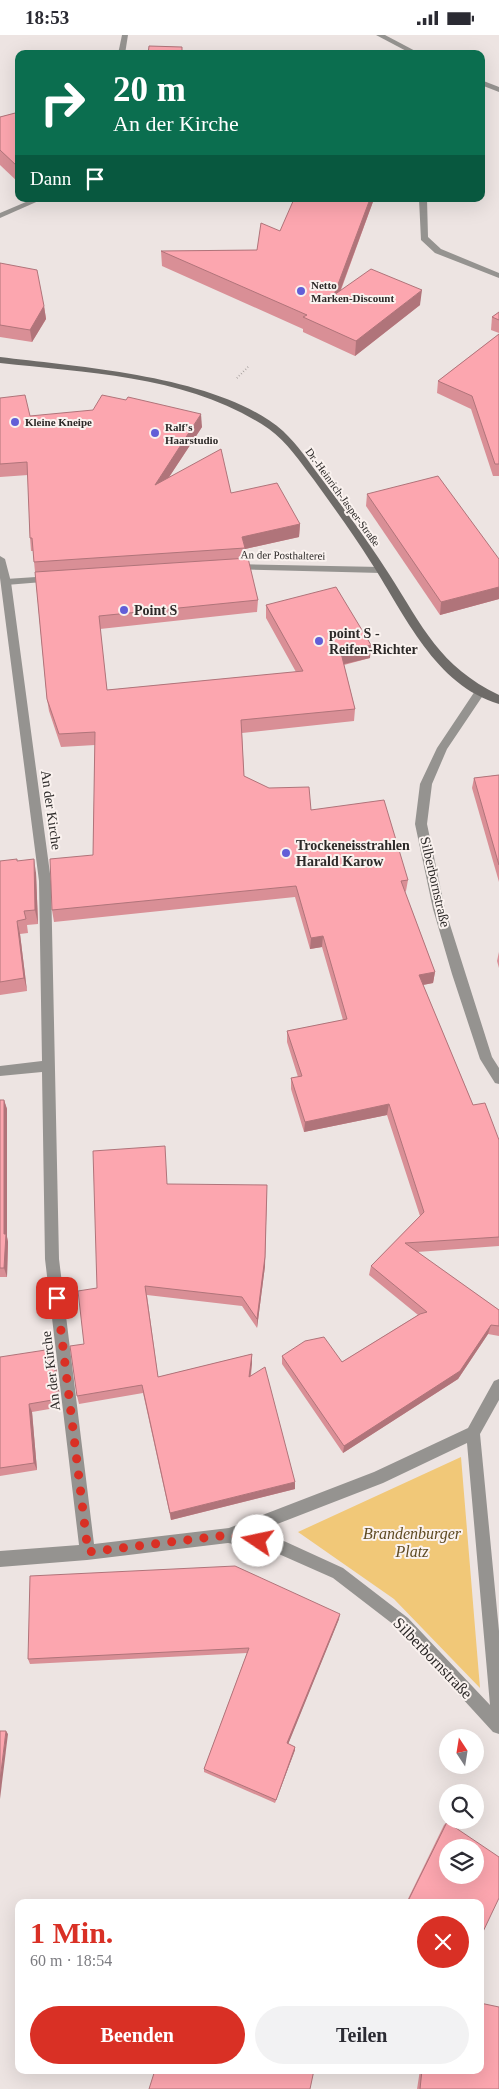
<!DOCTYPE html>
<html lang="de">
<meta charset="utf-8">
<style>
:root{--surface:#fff;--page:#f2f2f3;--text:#2b2b33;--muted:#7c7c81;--accent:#d93025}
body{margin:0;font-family:Georgia,serif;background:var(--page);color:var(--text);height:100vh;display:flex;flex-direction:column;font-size:19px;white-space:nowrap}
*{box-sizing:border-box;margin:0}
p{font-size:16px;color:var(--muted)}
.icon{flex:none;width:28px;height:28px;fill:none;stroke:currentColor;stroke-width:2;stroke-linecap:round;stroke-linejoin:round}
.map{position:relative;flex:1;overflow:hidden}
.drawer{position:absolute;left:15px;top:1864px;width:469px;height:175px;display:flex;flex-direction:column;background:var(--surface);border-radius:10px;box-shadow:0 5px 20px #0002}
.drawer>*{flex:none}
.guide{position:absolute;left:15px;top:15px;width:470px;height:152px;border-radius:10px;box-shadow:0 5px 20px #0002;background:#0b6e4f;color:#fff;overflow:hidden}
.needle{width:32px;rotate:348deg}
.buttons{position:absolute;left:439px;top:1694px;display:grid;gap:10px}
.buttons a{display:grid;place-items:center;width:45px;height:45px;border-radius:50%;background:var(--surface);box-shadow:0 5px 20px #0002;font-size:25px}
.pin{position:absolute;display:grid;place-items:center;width:42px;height:42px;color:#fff;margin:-21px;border-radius:10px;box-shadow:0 2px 8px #0006}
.me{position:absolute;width:55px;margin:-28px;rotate:281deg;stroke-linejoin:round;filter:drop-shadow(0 0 4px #0008)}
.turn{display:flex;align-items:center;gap:18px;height:105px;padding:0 15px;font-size:22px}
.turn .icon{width:65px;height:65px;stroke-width:2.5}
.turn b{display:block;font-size:35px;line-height:42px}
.then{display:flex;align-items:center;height:48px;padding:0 15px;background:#0003;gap:10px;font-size:19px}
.round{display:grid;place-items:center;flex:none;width:52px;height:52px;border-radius:26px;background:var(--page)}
.headline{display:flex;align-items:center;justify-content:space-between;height:85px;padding:0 15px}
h1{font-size:30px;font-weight:600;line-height:38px;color:var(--accent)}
.primary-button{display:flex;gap:10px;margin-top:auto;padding:10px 15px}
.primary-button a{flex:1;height:58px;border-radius:30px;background:var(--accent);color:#fff;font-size:20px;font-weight:600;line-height:58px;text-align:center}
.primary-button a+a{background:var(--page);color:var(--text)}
.status{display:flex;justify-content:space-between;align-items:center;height:35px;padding:0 25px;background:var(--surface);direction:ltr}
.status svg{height:14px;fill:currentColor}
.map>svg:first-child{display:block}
.green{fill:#f1c878}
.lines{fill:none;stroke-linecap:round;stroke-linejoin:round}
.path{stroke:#8c8684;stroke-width:2;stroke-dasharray:0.5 2.5;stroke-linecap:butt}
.lane{fill:#959390;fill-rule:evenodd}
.street{fill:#959390;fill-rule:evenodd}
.secondary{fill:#6e6b68;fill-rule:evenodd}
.wall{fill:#d98f96}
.shaded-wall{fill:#b0747a}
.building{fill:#fca6af;stroke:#b0747a;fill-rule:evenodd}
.route{stroke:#d93025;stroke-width:9;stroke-dasharray:0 16.2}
.poi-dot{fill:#625ed7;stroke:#faf2ef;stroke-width:2}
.labels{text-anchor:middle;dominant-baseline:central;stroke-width:4;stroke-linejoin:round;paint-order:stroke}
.far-poi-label{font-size:11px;font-weight:bold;fill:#2c2928;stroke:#faf2ef;text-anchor:start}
.far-street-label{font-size:11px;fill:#2c2928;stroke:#faf2ef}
.poi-label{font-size:14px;font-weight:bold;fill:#2c2928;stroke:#faf2ef;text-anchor:start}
.street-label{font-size:14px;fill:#2c2928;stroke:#faf2ef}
.near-park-label{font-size:16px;font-style:italic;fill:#5f4b23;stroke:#faf2ef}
.near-street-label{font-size:16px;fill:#2c2928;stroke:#faf2ef}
</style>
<div class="status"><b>18:53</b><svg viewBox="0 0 49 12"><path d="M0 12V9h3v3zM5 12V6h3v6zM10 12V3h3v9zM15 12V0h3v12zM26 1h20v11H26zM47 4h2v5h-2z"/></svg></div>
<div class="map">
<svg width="499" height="2054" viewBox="0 0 499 2054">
<rect width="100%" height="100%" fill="#ede4e2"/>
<path class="green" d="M461,1422L480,1653L394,1564L298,1497Z"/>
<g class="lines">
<path class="path" d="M237,343L249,331"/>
<g class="lane">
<path d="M233,529L381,532L386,535L381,538L230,534L228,532Z"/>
<path d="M51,541L55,542V546L6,550L1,547L6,544Z"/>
</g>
<g class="street">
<path d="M122,0H128L125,19H118Z"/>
<path d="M376,0H385L421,19H412Z"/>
<path d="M481,45L499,52V57L481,50Z"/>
<path d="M33,164H43L0,183V178Z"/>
<path d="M419,164H427L428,202L441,214L499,238V243L435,218L421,205Z"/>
<path d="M0,521L5,524L11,547L51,846L59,1224L94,1509L229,1493L374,1437L468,1393L494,1346L499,1344V1365L480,1399L499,1596V1699L493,1697L398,1593L333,1543L272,1516L228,1508L87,1525L0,1532V1516L79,1510L45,1224L42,1037L0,1041V1031L42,1026L39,846L0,543ZM467,1408L490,1670L408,1583L343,1533L273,1501L254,1498L383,1448Z"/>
<path d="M481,652L486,656L447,714L432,749L427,789L445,874L492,1022L499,1033V1049L495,1048L480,1024L452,939L433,874L415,789L420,749L437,713L477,653Z"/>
</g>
<path class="secondary" d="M0,322C81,332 220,341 283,396C298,410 309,427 321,443C345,475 368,506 389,539C423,592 439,631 499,660V669C435,650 405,580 372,529C354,500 334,473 314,445C301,428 287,407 269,394C192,341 89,338 0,328Z"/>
</g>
<g class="wall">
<path d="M19,77V148L0,130V82Z"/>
<path d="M374,164L341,255L420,270L355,321L303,297V294L162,231L161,216L257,215L280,196Z"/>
<path d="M0,228L44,271L46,284L32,307L0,302Z"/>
<path d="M499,277V298L491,295L492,282Z"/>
<path d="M499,299V441H493L471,374L437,358L438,346Z"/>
<path d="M0,363L30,381L202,392L169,442L231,458L300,489L299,502L245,514V523L258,565L257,577L100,594L107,655L296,637L266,583V570L370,623L344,630L355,674L354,686L242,698L244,741L311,775L408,845L406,856L405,857L435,937L433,948L423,950L473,1070L499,1105V1211L417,1217L499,1275V1301L488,1299L458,1344L343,1418L282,1329V1321L342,1327L418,1280L369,1240L371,1231L420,1181L387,1080L304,1097L291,1054V1043L298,1042L287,1007V996L343,985L322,912L310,914L295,862L54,887L52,875L93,820L95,710L61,712L49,676L47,664L35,537L33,516H31L30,503L28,440L0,442Z"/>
<path d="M367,459L499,524V564L440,580L366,471Z"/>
<path d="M499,740V847L472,753L474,743Z"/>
<path d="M0,826H18L36,838L38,889L27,890L28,898L20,899L27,956L0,960Z"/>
<path d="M499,917V933L497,926Z"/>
<path d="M0,1065H4L7,1074V1202L8,1207L7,1242H0Z"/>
<path d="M167,1149L265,1231L257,1293L242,1271L147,1260L158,1342L252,1319V1328L251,1341L295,1454L171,1485L143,1358L79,1369L77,1361L84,1309L97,1253Z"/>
<path d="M0,1322H55L61,1372L32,1377L37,1435L0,1441Z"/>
<path d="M339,1584L288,1709L295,1712V1715L275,1768L204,1737V1734L247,1618L30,1629L28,1624Z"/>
<path d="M447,1787L480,1868H406L444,1790Z"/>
<path d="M420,2035H480L499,2054H417Z"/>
</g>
<g class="shaded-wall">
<path d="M19,123V144L17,131Z"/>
<path d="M370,164H374L333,275L334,260Z"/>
<path d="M422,255L420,270L355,321L356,306Z"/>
<path d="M44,271L46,284L32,307L30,295Z"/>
<path d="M201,379L202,392L156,462L155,450Z"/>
<path d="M300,489L299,502L245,514L242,502Z"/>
<path d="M499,552V564L440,580L441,567Z"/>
<path d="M371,610L370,623L340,630L341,618Z"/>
<path d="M34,824L36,838L38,889L35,875Z"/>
<path d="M17,886L20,899L27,956L24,943Z"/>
<path d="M323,901L322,912L310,914L311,903Z"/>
<path d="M435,937L433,948L417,951L419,940Z"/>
<path d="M4,1065L7,1074V1202L8,1207L7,1242L4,1233Z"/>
<path d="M389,1069L387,1080L304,1097L305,1087Z"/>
<path d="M267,1150L265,1231L257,1293V1284Z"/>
<path d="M491,1290L488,1299L458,1344L343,1418L344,1411Z"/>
<path d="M52,1314L55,1322L61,1372L58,1364Z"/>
<path d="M252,1319V1328L249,1350V1342Z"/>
<path d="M29,1369L32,1377L37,1435L34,1428Z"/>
<path d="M295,1447V1454L171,1485L170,1478Z"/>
<path d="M340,1579L339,1584L287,1712V1708Z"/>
<path d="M6,1696L8,1699L0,1764V1745Z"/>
<path d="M295,1712V1715L275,1768L276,1765Z"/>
</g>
<g class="building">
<path d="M149,11L182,12V19H148Z"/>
<path d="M19,77V123L17,131L0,115V82Z"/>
<path d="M294,164H370L334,260L371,234L422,255L356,306L303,282L307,280L161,216L257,215L261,188L280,196Z"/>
<path d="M0,228L37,235L44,271L30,295L0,290Z"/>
<path d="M499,277V285L492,282Z"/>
<path d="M499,299V429H495L472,361L438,346Z"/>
<path d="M25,360L30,381L93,375L102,360L126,365L128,362L201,379L155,450L221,414L231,458L277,448L300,489L242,502L245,513L34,527L32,503H30L27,427L0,429V363Z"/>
<path d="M438,441L499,524V552L441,567L367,459Z"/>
<path d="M248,523L258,565L99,581L107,655L303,636L266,570L336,552L371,610L341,618L355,674L241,685L244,741L269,753L309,752L311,775L384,765L408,845L401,846L435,937L419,940L473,1070L485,1068L499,1105V1202L405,1208L499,1275V1291L491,1290L460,1336L344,1411L282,1321L305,1306L324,1302L342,1327L420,1279L427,1277L371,1231L424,1177L389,1069L305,1087L291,1043L302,1041L287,996L347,984L323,901L311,903L296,851L52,875L50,824L93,820L95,697L59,699L47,664L35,537Z"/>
<path d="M499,740V830L474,743Z"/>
<path d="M17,824V826L34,824L35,875L24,876L26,884L17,886L24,943L0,947V826Z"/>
<path d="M0,1065H4V1199H6L4,1233H0Z"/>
<path d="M165,1111L167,1149L267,1150L265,1222L257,1284L242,1262L145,1251L158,1342L252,1319L249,1342L265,1332L295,1447L170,1478L142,1350L77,1361L70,1311L84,1309L78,1256L97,1253L93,1116Z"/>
<path d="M52,1314L58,1364L29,1369L34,1428L0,1433V1322Z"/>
<path d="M235,1531L340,1579L287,1708L295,1712L276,1765L204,1734L249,1613L28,1624L30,1541Z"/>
<path d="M0,1696H6L0,1745Z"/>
<path d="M447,1787L499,1822V1863L480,1903V1868H407ZM448,1812H475V1840H448Z"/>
<path d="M480,1968L499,1972V2054H420L422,2035H480Z"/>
<path d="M155,2035H314L310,2054H149Z"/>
</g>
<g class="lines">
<path class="route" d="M57,1263L88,1517L228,1500L258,1506"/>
</g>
<g class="poi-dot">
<circle cx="301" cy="256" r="5"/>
<circle cx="15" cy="387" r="5"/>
<circle cx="155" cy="398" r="5"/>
<circle cx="124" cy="575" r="5"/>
<circle cx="319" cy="606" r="5"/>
<circle cx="286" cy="818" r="5"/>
</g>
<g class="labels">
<g class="far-poi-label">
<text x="311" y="250">Netto<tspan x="311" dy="13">Marken-Discount</tspan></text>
<text x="25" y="387">Kleine Kneipe</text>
<text x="165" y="392">Ralf's<tspan x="165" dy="13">Haarstudio</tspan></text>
</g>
<g class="far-street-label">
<text transform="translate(343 462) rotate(54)">Dr.-Heinrich-Jasper-Straße</text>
<text transform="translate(283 520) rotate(1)">An der Posthalterei</text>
</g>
<g class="poi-label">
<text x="134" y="575">Point S</text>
<text x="329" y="598">point S -<tspan x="329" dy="16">Reifen-Richter</tspan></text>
<text x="296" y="810">Trockeneisstrahlen<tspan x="296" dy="16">Harald Karow</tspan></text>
</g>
<g class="street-label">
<text transform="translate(51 775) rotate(82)">An der Kirche</text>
<text transform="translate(435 847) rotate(77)">Silberbornstraße</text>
<text transform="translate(51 1336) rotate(-97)">An der Kirche</text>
</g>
<g class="near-park-label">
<text x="412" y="1498">Brandenburger<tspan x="412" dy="18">Platz</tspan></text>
</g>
<g class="near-street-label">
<text transform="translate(433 1623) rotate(46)">Silberbornstraße</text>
</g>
</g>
</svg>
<div class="buttons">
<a><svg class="needle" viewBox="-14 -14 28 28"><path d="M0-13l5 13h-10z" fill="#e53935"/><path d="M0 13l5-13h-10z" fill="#7c7c81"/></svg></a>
<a><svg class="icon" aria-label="search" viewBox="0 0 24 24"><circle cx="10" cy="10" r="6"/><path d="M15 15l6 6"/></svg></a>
<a><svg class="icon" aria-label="layers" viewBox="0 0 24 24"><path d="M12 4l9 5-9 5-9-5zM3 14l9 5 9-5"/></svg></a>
</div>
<div class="pin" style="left:57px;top:1263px;background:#d93025"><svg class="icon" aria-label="arrive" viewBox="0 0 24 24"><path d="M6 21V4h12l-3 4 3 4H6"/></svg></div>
<svg class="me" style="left:258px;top:1506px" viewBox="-20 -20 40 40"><circle r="19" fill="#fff"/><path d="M0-13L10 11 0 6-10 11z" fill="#d93025"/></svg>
<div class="guide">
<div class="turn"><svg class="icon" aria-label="right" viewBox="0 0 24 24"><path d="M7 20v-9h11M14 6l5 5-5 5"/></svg><div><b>20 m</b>An der Kirche</div></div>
<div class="then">Dann<svg class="icon" aria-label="arrive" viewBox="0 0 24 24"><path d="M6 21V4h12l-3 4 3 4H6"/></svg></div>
</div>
<section class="drawer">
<div class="headline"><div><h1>1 Min.</h1><p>60 m · 18:54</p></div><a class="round" style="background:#d93025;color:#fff"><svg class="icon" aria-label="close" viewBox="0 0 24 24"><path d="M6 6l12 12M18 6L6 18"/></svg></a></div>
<div class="primary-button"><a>Beenden</a><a>Teilen</a></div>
</section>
</div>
